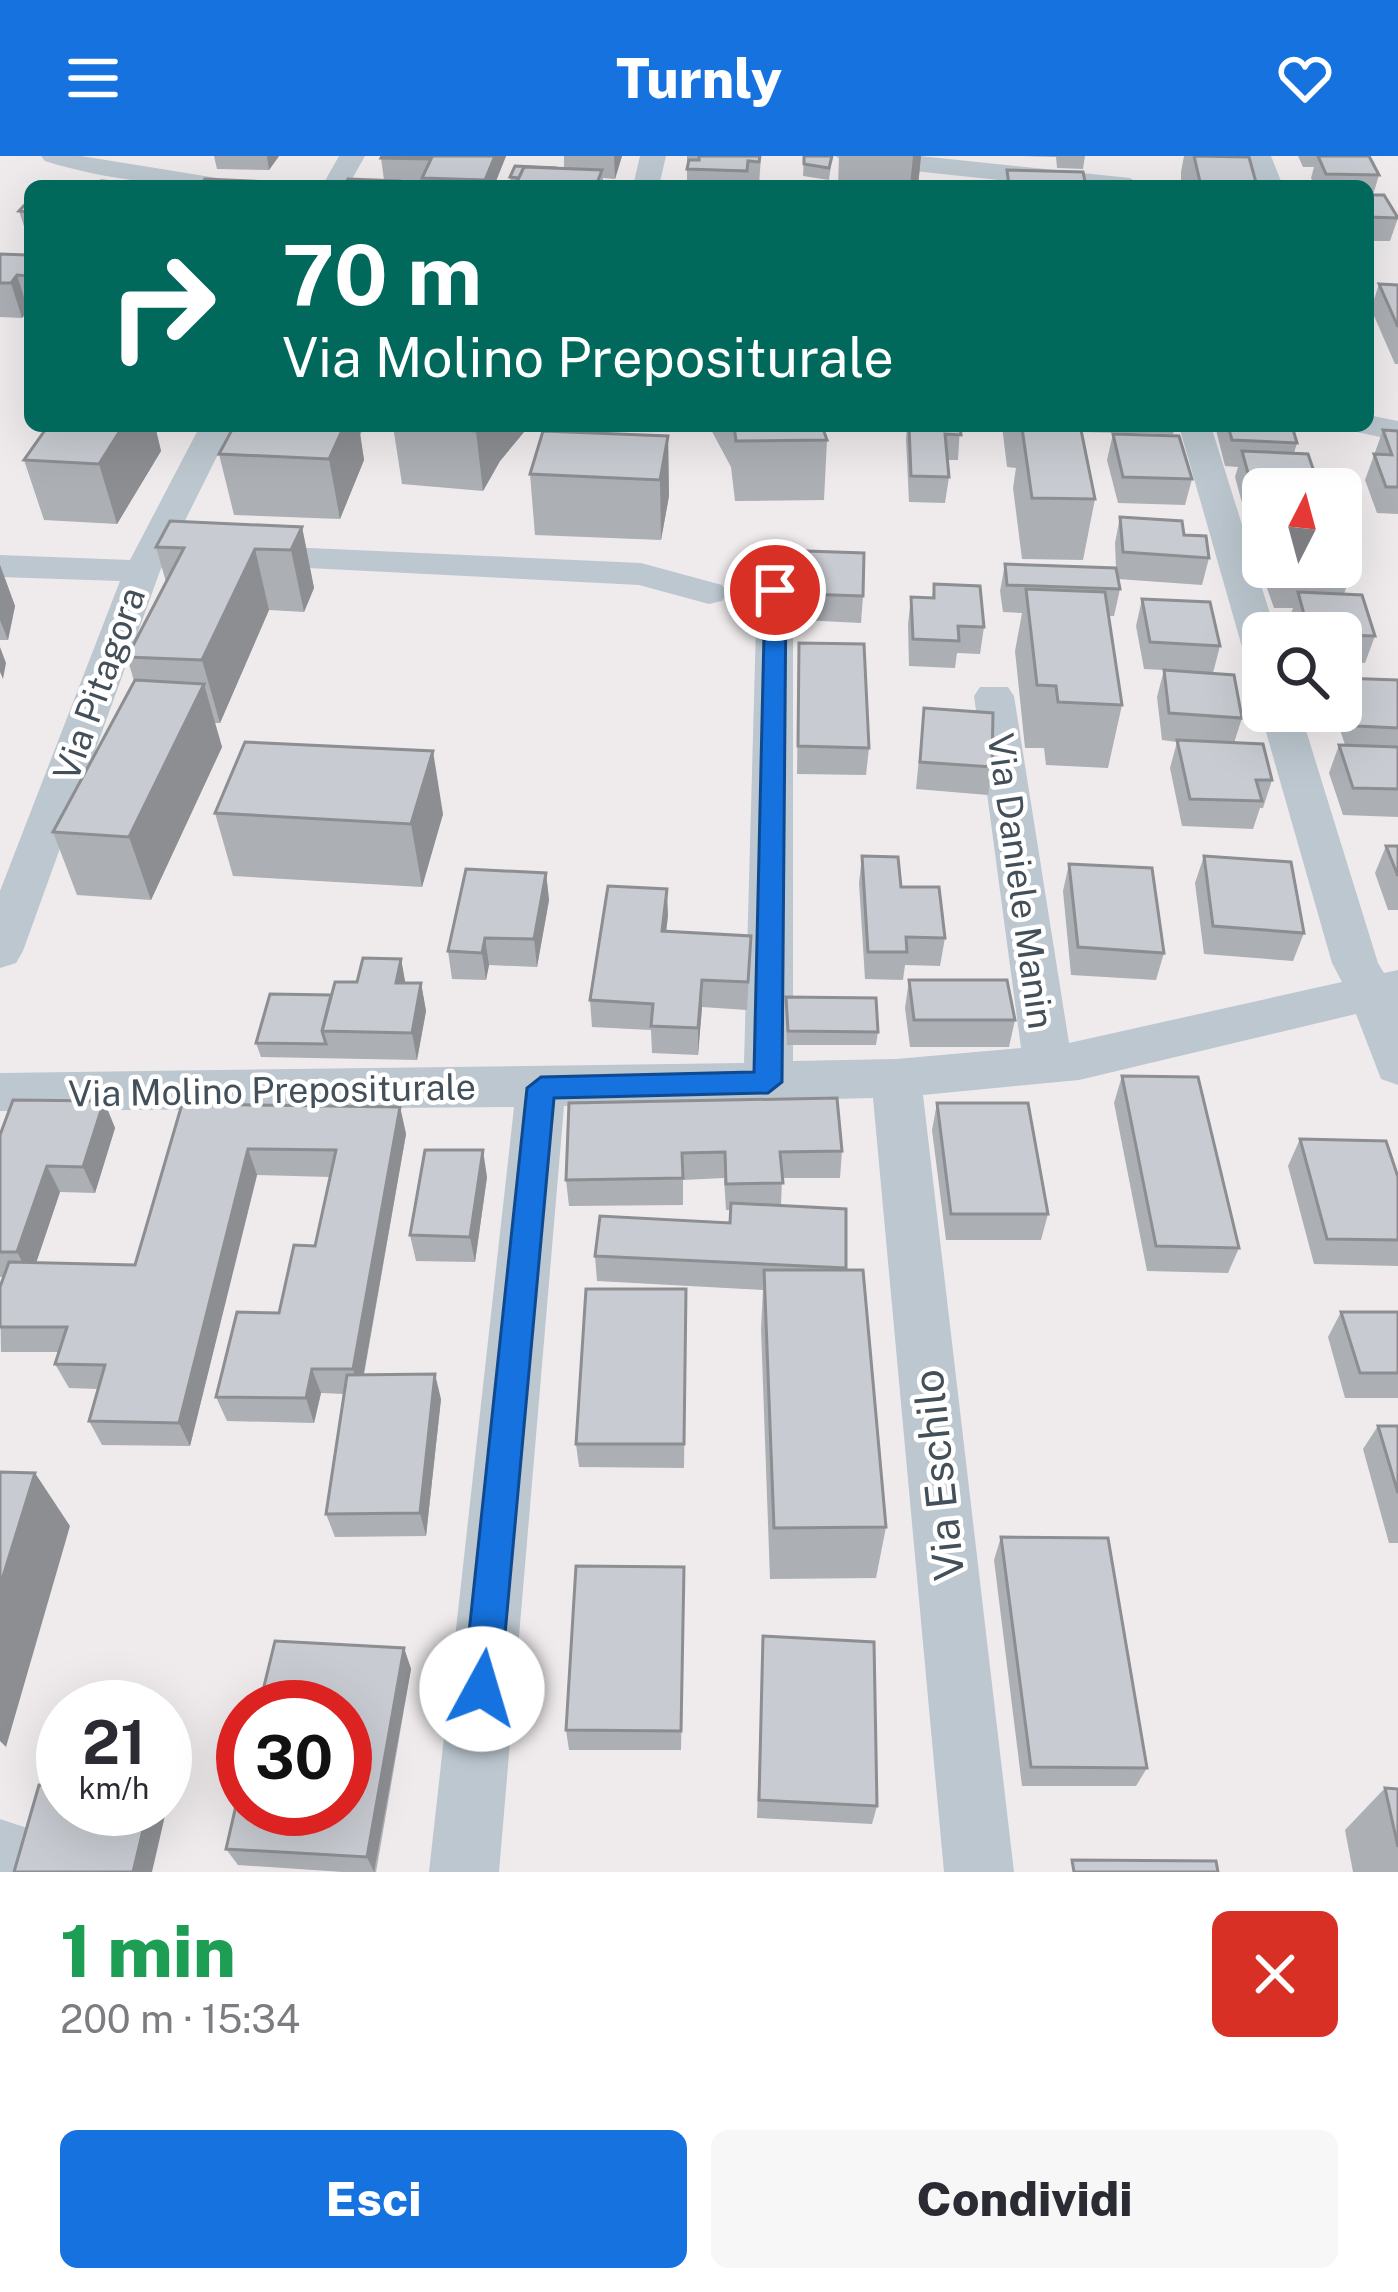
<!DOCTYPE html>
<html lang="it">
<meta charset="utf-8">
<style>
:root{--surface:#fff;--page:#f7f7f7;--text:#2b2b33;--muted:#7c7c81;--accent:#1572df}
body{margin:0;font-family:"Public Sans",sans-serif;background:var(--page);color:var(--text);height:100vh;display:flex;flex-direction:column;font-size:45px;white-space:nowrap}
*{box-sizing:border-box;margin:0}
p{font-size:39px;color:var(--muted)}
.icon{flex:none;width:66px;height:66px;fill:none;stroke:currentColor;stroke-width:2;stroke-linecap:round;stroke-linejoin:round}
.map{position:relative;height:1716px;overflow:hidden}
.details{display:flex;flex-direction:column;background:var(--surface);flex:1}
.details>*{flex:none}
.hud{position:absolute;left:24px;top:24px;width:1350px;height:252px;border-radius:18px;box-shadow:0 12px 48px #0002;background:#00695c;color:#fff;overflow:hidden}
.needle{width:78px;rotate:6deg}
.controls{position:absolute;left:1242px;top:312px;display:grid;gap:24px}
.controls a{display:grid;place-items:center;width:120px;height:120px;border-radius:18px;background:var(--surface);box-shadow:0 12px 48px #0002;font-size:60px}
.speed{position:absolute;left:36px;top:1524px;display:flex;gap:24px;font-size:60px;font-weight:700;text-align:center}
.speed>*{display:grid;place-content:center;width:156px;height:156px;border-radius:50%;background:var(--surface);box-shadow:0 12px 48px #0002;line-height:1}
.speed small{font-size:30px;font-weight:400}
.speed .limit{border:18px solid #d22;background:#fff;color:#111}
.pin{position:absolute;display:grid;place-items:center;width:102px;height:102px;color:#fff;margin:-51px;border:6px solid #fff;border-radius:50%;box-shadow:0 3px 12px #0007}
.me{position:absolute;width:132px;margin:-66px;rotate:6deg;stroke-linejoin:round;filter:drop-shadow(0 0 9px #0008)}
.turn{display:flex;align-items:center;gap:42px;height:252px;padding:0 60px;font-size:54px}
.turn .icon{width:156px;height:156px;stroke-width:2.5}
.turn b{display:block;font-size:84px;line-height:102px}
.round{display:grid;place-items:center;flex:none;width:126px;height:126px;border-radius:18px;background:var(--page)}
.headline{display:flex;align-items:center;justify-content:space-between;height:204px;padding:0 60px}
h1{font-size:72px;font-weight:800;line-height:90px;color:#1e9e55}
.button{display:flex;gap:24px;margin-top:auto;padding:24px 60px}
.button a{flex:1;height:138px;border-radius:18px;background:var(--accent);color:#fff;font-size:48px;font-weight:800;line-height:138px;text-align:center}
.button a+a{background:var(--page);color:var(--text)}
header{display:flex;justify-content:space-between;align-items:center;height:156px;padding:0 60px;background:var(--accent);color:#fff;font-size:54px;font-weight:800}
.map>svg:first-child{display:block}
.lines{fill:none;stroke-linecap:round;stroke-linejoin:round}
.minor{fill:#bcc7cf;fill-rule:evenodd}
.wall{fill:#acafb4}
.shaded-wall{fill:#8c8e92}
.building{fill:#c8cbd1;stroke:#8c8e92;stroke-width:3}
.route{fill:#1572df;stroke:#0e4a91;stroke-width:3}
.labels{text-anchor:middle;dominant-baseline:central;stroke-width:9;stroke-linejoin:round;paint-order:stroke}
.street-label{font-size:36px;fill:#445059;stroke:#fff}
.near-street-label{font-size:42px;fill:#445059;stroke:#fff}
</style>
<header><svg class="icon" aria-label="menu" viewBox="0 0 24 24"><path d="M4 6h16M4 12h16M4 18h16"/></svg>Turnly<svg class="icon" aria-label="heart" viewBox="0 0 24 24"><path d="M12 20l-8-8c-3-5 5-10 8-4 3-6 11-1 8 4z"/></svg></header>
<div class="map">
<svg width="1398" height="1716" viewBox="0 0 1398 1716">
<rect width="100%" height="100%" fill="#efebec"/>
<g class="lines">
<g class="minor">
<path d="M41,0H81L217,22L230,30C166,30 106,24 45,5Z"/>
<path d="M339,0H365L348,30H322Z"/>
<path d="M640,0H666L659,30H633Z"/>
<path d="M835,0H920L1130,22L1143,30H1057L848,8Z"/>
<path d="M1245,0H1271L1283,30H1257Z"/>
<path d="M1368,259L1398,265V285L1357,276L1352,270H1368Z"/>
<path d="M200,270H232L160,415L23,795L16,807L0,812V735L120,425L0,421V399L130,404Z"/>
<path d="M1179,270H1211L1276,477H1263V510L1249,506L1244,498Z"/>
<path d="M245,389L641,407L722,429L727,437L722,445L709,448L639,429L232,408L227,400L232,392Z"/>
<path d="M775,423L788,426L793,434V905L896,903L1021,892L974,540L980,531H1008L1014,540L1069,887L1342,826L1332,807L1260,555L1263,551V555H1300L1378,807L1384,817L1398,814V929L1381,923L1356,858L1079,924L923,939L1014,1716H944L873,942L564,950L499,1716H429L514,951L0,955V917L744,907L757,434L762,426Z"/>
<path d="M0,1663L27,1672L37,1697L30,1716H0Z"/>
</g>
</g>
<g class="wall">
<path d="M214,0H279L269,14L217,13Z"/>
<path d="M506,0L494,30H423L422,26L399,25L400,30H344L384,24L381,2Z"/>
<path d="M564,0H622L615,23L603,22V30H511L510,21L564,12Z"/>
<path d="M687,0H761L759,29L687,30Z"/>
<path d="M804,0H832L829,24L803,20Z"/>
<path d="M839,0H921L918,30H838Z"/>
<path d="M1023,0H1085L1083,13L1057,12L1056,1Z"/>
<path d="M1184,0H1244L1257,30H1187L1188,27H1181V16Z"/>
<path d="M1298,0H1369L1379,19L1373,39L1398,62L1390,85H1368V30H1315L1311,22L1314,11H1303Z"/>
<path d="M30,43V89L19,55Z"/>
<path d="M30,96V154L22,162L0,161V98L27,99Z"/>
<path d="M1379,128L1398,129V208H1395L1371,153Z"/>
<path d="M48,270H155L161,295L117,368L44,364L24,304Z"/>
<path d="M234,270H365L360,279L364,304L340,363L234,359L219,298Z"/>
<path d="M393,270H529L500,305L483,335L402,328Z"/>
<path d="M709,270H822L827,284L824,344L735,345L731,311Z"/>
<path d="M907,270H960L958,304H947L949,321L945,347L909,346L906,284Z"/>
<path d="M1002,270H1067L1066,274H1073L1072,270H1175L1173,278L1081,276L1095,343L1083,404L1022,403L1013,332L1016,312L1007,311Z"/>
<path d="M1215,270H1292L1297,287L1294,297L1320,333H1263V358H1245L1235,321L1238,311L1225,310Z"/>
<path d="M1383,274L1398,275V358L1377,357L1365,324Z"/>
<path d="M1113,278L1192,323L1185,349L1118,347L1107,304Z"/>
<path d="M668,280L669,340L661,384L535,379L530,318Z"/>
<path d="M1120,361L1184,379L1209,402L1202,429L1118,423L1120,433L1114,460H1108L1122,549L1108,612L1046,609L1044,592H1025L1015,495L1022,457L1003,456L1000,435L1005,408L1116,413L1115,387Z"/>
<path d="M1258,361H1263V411H1341V362L1356,389L1347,415H1343L1348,426L1344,438L1375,480L1365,507L1341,506V477H1293L1289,463L1293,452H1274L1251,387Z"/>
<path d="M302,371L314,432L304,456L269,454L220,567H215L222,591L151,744L77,739L53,676L134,525L127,501L166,426L156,391Z"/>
<path d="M806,395L863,440L861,467L802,464Z"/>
<path d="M0,409L15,450L8,484H0Z"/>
<path d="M934,428L984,471L980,498L957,497L955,512L909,510L908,468L911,441L932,442Z"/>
<path d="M1142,443L1220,490L1213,517L1242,562L1234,587L1272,624L1263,652H1260L1253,673L1182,670L1170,612L1177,586L1162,584L1157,541L1164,514L1144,513L1136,470Z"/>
<path d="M799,487L869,592L866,619L797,618Z"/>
<path d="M1341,522L1398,524V661L1343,659L1329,617L1339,589H1345L1334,555H1341Z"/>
<path d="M924,552L992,611L988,639L916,633Z"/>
<path d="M215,657L443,658L422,731L233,720Z"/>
<path d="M1386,690H1398V754H1388L1375,717Z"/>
<path d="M862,700L901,731L945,782L940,810L905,809L903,824L865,823L859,727Z"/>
<path d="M1204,700L1304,777L1293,805L1204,798L1195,727Z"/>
<path d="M1069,708L1164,797L1156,824L1071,819L1063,735Z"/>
<path d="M546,717L549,744L537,811L489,809L486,824L452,823L448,795Z"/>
<path d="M667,733L666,776L751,780L747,854L702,851L698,899L652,897L651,874L592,871L590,844Z"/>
<path d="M401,803L405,827H421L426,855L417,904L261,901L256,887L331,839Z"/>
<path d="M909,824L1015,864L1009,891H910L905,852Z"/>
<path d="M786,841L878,876L876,889H787Z"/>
<path d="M1122,920L1239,1092L1228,1117L1147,1115L1114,947Z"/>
<path d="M104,945L115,972L95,1037L60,1036L36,1107L135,1109L182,948L400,951L406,978L364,1219L441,1243L426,1380L335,1381L326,1358L344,1238L321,1237L314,1267L227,1265L216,1241L279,1157L315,1090L330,1021L257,1019L190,1290L102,1289L89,1265L98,1233L69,1232L55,1208L59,1196H1L0,1131L4,1121H0V979Z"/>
<path d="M569,947L842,995L840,1022H782L781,1049L846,1114L886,1371L876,1422L770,1423L761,1173L763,1134L597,1125L595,1100L730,1067L731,1054H726L724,1022L683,1024V1049L569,1050L566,1024Z"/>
<path d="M937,947L1048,1058L1041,1084H946L932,974Z"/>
<path d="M1300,983L1398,1021V1110L1314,1108L1288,1010Z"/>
<path d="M487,1021L475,1106L416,1105L410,1079Z"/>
<path d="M686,1133L684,1312L579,1311L576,1288Z"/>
<path d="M1341,1156H1398V1242H1345L1328,1181Z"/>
<path d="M1378,1270H1398V1387H1389L1363,1293Z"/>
<path d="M1001,1381L1147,1612L1136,1630H1022L994,1404Z"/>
<path d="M684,1433L681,1594H569L566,1574Z"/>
<path d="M763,1480L877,1650L872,1668L757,1662Z"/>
<path d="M404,1492L411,1513L376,1716H343L238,1709L226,1693Z"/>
<path d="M1385,1632L1398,1633V1716H1353L1345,1674Z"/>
</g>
<g class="shaded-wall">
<path d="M267,0H279L269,14Z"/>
<path d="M495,0H506L494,30H485V24Z"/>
<path d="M614,0H622L615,23Z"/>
<path d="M913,0H921L918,30H910Z"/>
<path d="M17,119L28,154L22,162L11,127Z"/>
<path d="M123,270H155L161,295L117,368L99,308Z"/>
<path d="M344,270H359L364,304L340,363L329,303Z"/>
<path d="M480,270H529L500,305L483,335L476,275Z"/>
<path d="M668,280L669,340L661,384L660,324Z"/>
<path d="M302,371L314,432L304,456L291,394Z"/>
<path d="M255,393L269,454L220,567L202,504Z"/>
<path d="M0,409L15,450L8,484L0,464Z"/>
<path d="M0,491L6,507L3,523L0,516Z"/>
<path d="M204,528L222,591L151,744L129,681Z"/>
<path d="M433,595L443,658L422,731L411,668Z"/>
<path d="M546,717L549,744L537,811L534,783Z"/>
<path d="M667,733L668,760L663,803L662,775Z"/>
<path d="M485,782L489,809L486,824L482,797Z"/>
<path d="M401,803L406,830L396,827Z"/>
<path d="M702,824V851L698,899V872Z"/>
<path d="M421,827L426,855L417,904L412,877Z"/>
<path d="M104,945L115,972L95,1037L83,1011Z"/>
<path d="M400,951L406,978L360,1238L353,1213Z"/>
<path d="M248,993L257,1019L190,1290L179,1267Z"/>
<path d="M483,994L487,1021L475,1106L470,1081Z"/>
<path d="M47,1010L60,1036L31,1122L17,1096Z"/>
<path d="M312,1213L321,1237L314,1267L306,1242Z"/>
<path d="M435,1218L441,1243L426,1380L420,1357Z"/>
<path d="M35,1317L70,1370L6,1591L0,1585V1430Z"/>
<path d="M404,1492L411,1513L374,1716L367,1701Z"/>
<path d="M165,1648L167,1651L152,1716H133L148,1653H165Z"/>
</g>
<g class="building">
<path d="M382,0H495L485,24L422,22L431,3L381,2Z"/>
<path d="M699,0H760L759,6L748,5L747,15L687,13L689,4H699Z"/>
<path d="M804,0H832L829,12L804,8Z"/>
<path d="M1194,0L1249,1L1257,30H1201Z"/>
<path d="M1318,0H1369L1379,19L1326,18Z"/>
<path d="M515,10L557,12L524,11L519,22L510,21Z"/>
<path d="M524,11L602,14L596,30H515Z"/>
<path d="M1007,14L1083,16L1086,30H1009Z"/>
<path d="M205,23L271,26L268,30H199Z"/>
<path d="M348,23L399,25L396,30H344Z"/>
<path d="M101,25L131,27L128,30H97Z"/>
<path d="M1368,39H1384L1398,62L1368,61Z"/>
<path d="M30,43V56L19,55Z"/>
<path d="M30,96V120L17,119L11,127H0V98L27,99Z"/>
<path d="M1379,128L1398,129V171Z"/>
<path d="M48,270H123L99,308L24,304Z"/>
<path d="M234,270H344L329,303L219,298Z"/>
<path d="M415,270H480L476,275Z"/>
<path d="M734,270H822L827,284L736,285Z"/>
<path d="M909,270H960L961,279L945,278L949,321L911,320Z"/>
<path d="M1228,270H1292L1297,287L1232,284Z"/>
<path d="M1022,272L1081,274L1095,343L1032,342Z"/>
<path d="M1383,274L1398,275V331H1386L1374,298L1392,299Z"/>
<path d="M543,275L668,280L660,324L530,318Z"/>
<path d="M1113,278L1179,280L1192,323L1123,321Z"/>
<path d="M1242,295L1308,298L1320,333L1252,332Z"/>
<path d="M1120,361L1182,365L1184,379L1206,380L1209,402L1123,396Z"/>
<path d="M1341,362H1344L1356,389L1341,388Z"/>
<path d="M170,365L302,371L291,394L255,393L202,504L127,501L184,392L156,391Z"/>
<path d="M806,395L864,397L863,440L804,438Z"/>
<path d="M1005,408L1116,412L1120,433L1007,429Z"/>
<path d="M1341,409L1348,426L1283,425L1277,411H1341Z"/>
<path d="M934,428L980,430L984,471L958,470L959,485L913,483L911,441L934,442Z"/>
<path d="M1026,433L1105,436L1122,549L1058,546L1056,530L1037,529Z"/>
<path d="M1298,436L1362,439L1375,480L1341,479V477H1309Z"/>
<path d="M1142,443L1210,446L1220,490L1150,486Z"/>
<path d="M799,487L864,488L869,592L798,590Z"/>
<path d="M1164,514L1234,519L1242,562L1169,557Z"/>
<path d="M1341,522L1398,524V572L1357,570Z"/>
<path d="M135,524L204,528L129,681L53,676Z"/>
<path d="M924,552L993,557L992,611L920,606Z"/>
<path d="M1177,584L1263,588L1272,624H1256L1262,645L1190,643Z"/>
<path d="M245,586L433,595L411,668L215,657Z"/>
<path d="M1339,589L1398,591V633L1353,632Z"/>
<path d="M1386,690H1398V720Z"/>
<path d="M862,700L898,701L901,731H939L945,782L906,781L907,796H868Z"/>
<path d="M1204,700L1291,706L1304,777L1213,770Z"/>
<path d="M1069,708L1152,712L1164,797L1078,791Z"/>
<path d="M466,713L546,717L534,783L485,782L482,797L448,795Z"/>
<path d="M608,730L667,733L662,775L751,780L748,826L702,824L698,872L651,870L653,848L590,844Z"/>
<path d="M363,802L401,803L396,827H421L412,877L322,875L335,826H357Z"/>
<path d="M909,824H1007L1015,864H914Z"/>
<path d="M270,838L331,839L322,875L326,888L256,887Z"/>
<path d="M786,841L876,842L878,876L788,875Z"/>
<path d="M1122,920L1198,921L1239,1092L1156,1090Z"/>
<path d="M837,942L842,995L780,996L783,1027L726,1028L725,996L682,997L683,1022L566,1024L569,947Z"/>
<path d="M13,944L104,945L83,1011L47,1010L17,1096H0V979Z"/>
<path d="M937,947H1028L1048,1058H951Z"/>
<path d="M182,948L400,951L353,1213H312L306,1242L216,1241L237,1156L279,1157L294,1089L315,1090L336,994L248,993L179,1267L89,1265L105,1209L55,1208L67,1171H0V1131L9,1106L135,1109Z"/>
<path d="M1300,983L1386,985L1398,1021V1084L1327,1083Z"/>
<path d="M425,994H483L470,1081L410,1079Z"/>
<path d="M731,1047L846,1053V1112L595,1100L600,1060L730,1067Z"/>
<path d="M764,1114H863L886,1371L774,1372Z"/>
<path d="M586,1133H686L684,1288H576Z"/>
<path d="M1341,1156H1398V1217H1360Z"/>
<path d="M435,1218L420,1357L326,1358L347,1219Z"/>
<path d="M1378,1270H1398V1337Z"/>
<path d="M0,1316L35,1317L0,1430Z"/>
<path d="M1001,1381L1108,1382L1147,1612L1031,1611Z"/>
<path d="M576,1410L684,1411L681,1575L566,1574Z"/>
<path d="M763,1480L874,1486L877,1650L759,1644Z"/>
<path d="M275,1485L404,1492L367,1701L226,1693L243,1619V1653H345V1551H259Z"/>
<path d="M39,1629L63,1630V1653H148L133,1716H14Z"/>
<path d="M1385,1632L1398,1633V1691Z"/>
<path d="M1072,1704L1216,1705L1218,1716H1074Z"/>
</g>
<path class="route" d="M775,428L786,434L782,926L768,937L554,942L500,1533L495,1546L482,1551L468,1546L463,1533L527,932L541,921L754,916L765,434Z"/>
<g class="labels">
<g class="street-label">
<text transform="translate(99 528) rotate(-70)">Via Pitagora</text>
<text transform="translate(1021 725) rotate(82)">Via Daniele Manin</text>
<text transform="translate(272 934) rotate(-1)">Via Molino Prepositurale</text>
</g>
<g class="near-street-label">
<text transform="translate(938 1319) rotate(-96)">Via Eschilo</text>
</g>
</g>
</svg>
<div class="controls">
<a><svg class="needle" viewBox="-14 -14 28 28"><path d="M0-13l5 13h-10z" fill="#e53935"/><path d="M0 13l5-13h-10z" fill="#7c7c81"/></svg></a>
<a><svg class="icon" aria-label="search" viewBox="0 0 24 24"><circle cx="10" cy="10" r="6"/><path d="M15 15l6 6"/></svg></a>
</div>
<div class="speed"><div>21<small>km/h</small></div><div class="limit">30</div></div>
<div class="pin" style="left:775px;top:434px;background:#d93025"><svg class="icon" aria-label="arrive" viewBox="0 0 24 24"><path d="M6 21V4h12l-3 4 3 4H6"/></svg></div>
<svg class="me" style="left:482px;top:1533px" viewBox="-20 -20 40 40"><circle r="19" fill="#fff"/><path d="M0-13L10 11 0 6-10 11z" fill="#1572df"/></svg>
<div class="hud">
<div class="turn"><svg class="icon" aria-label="right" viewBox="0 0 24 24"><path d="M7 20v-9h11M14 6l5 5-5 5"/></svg><div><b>70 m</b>Via Molino Prepositurale</div></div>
</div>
</div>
<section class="details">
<div class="headline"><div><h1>1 min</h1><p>200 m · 15:34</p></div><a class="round" style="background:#d93025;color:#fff"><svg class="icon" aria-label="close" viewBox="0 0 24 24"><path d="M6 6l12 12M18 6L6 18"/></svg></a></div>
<div class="button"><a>Esci</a><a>Condividi</a></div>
</section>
